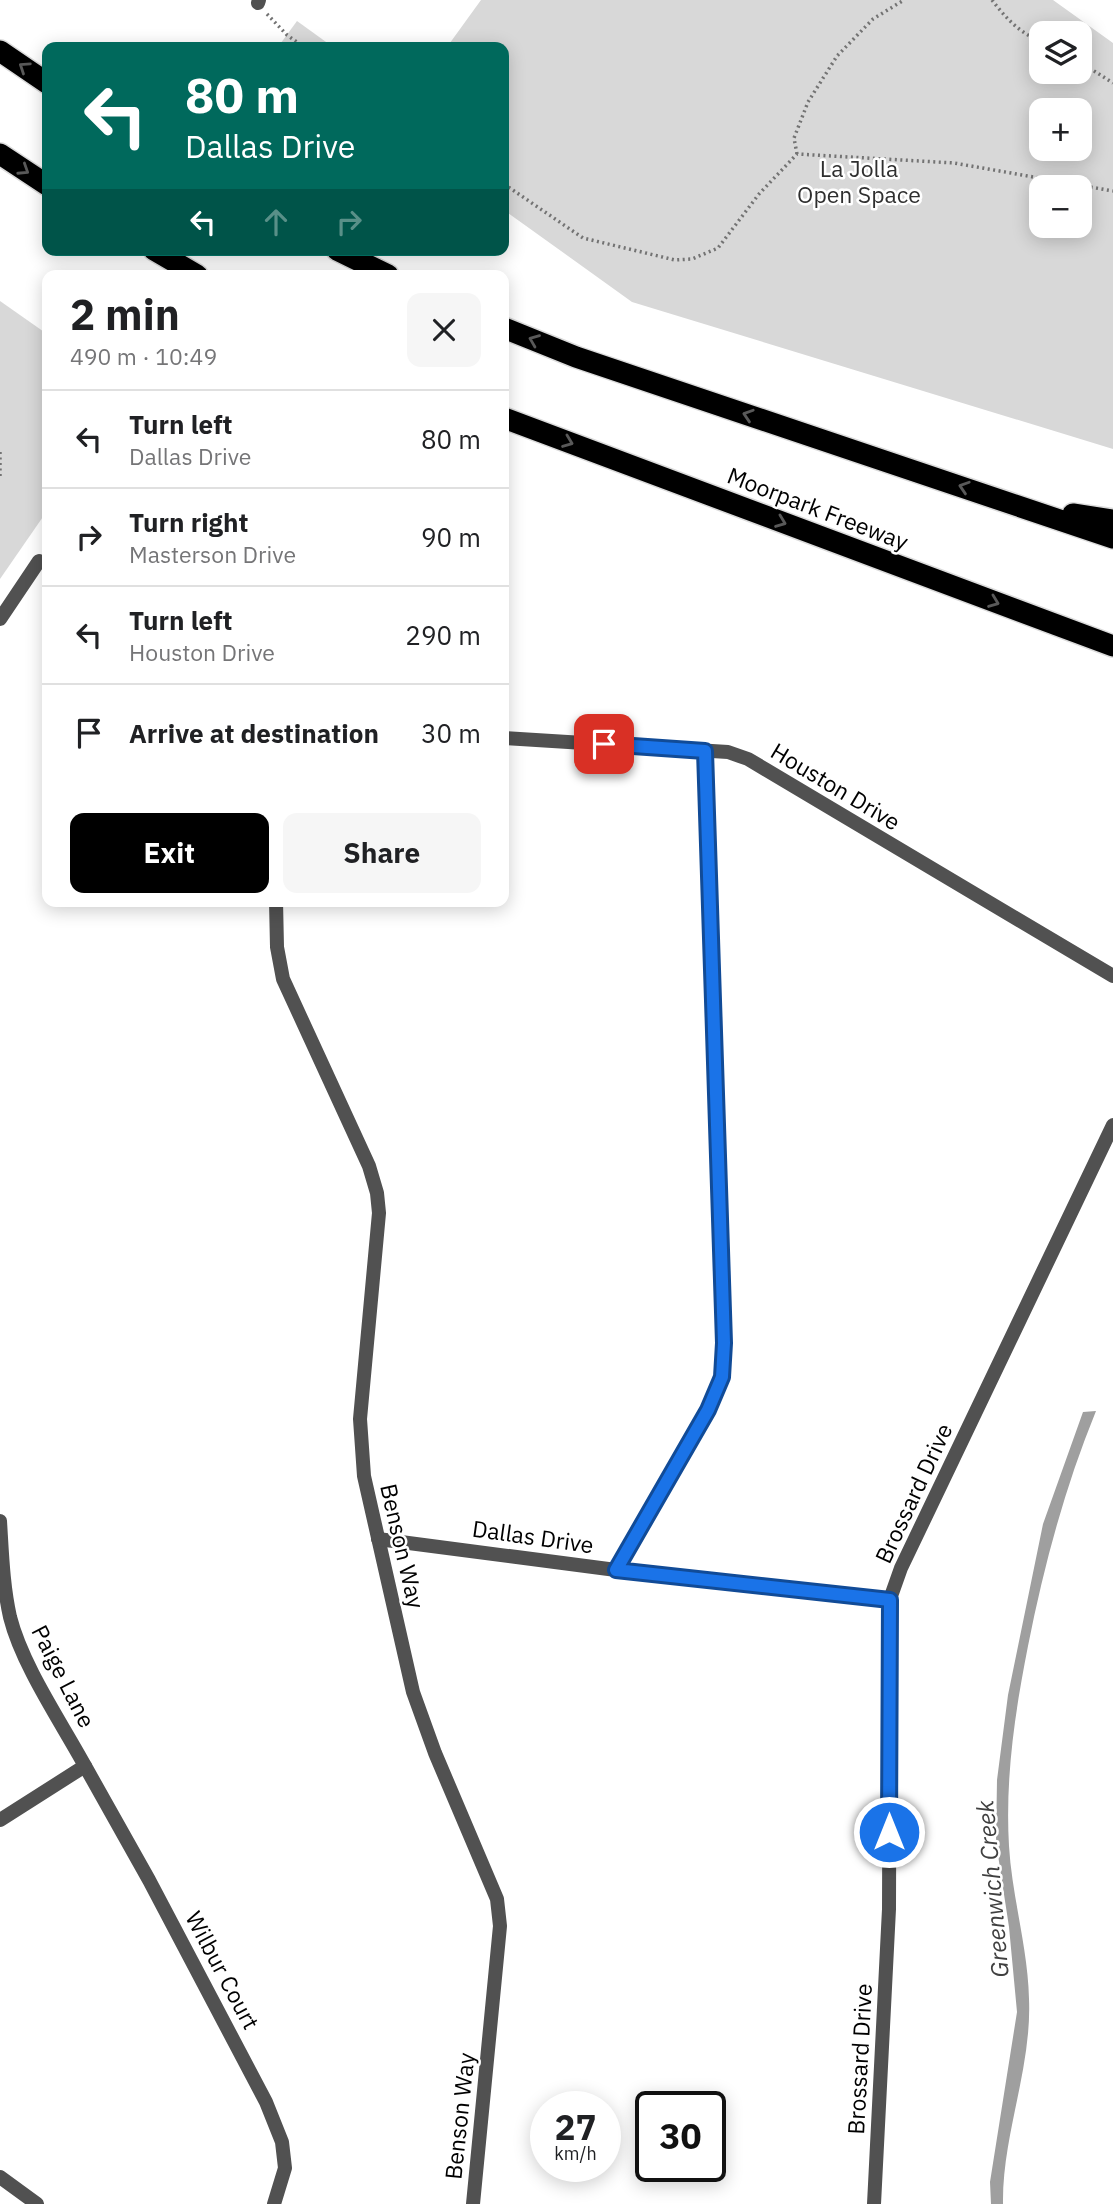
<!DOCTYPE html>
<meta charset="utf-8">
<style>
:root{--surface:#fff;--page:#f6f6f6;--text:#202124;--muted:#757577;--line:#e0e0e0;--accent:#000}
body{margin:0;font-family:"IBM Plex Sans",sans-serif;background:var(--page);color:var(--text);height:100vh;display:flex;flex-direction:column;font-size:26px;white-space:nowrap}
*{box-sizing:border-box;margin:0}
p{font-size:23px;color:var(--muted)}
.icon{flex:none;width:38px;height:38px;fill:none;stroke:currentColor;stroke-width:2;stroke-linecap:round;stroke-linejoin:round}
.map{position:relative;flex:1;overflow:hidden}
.panel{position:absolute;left:42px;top:270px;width:467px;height:637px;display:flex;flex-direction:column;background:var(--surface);border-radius:14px;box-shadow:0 4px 18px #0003}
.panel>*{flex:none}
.top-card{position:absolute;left:42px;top:42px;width:467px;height:214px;border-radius:14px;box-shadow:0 4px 18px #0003;background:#00695c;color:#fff;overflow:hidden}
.fabs{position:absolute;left:1029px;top:21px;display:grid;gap:14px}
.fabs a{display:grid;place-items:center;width:63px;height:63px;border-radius:14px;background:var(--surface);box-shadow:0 4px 18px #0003;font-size:35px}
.speed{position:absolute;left:530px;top:2091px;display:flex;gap:14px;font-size:35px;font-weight:700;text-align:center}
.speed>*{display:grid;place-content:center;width:91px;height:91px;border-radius:50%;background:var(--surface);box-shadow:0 4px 18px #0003;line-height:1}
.speed small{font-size:18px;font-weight:400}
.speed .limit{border:4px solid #111;border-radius:10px;background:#fff;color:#111}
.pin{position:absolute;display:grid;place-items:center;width:60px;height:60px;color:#fff;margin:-30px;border-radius:14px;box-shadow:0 4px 10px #0006}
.me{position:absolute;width:77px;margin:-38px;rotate:0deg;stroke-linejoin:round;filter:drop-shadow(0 0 5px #0008)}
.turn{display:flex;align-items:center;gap:24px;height:147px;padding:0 28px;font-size:32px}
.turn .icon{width:91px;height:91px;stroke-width:2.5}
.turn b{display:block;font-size:49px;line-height:60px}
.lanes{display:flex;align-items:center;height:66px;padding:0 28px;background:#0003;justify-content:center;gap:35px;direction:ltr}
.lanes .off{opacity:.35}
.round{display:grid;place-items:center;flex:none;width:74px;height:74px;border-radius:14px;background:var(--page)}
.head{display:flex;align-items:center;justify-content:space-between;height:119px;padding:0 28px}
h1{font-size:42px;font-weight:800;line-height:52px}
.action{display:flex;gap:14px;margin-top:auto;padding:14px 28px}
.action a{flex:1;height:80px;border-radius:14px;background:var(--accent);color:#fff;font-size:28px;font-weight:800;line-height:80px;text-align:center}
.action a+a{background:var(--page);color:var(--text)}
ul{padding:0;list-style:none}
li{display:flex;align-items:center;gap:21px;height:98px;padding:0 28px;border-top:2px solid var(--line)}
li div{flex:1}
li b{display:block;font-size:26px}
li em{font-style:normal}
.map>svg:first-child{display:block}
.green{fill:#d8d8d8;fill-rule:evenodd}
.water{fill:#9f9f9f}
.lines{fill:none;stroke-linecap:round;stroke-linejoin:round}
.motorway-casing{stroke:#dbdbdb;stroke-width:24}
.path{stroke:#737373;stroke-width:3.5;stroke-dasharray:2 3.5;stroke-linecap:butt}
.minor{stroke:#515151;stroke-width:14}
.tertiary{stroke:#515151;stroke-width:14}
.motorway{stroke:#000;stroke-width:21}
.oneway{stroke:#595959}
.route-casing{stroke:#114b97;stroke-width:18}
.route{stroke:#1a73e8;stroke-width:12}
.labels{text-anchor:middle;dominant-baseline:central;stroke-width:5;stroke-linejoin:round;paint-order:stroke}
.park-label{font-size:23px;fill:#2f2f2f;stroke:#fff}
.street-label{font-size:23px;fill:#000;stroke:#fff}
.water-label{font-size:24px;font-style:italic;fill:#404040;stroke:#fff}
</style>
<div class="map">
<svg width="1113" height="2204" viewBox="0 0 1113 2204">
<rect width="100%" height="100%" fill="#fff"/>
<g class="green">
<path d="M481,0H1053L1113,43V449L632,302L504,210V47H447ZM1041,33H1080V72H1041ZM1041,110H1080V149H1041ZM1041,187H1080V226H1041Z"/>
<path d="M297,21L333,47H278Z"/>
<path d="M0,301L47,334V511L0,579Z"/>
</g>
<path class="water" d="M1096,1411C1065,1487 1044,1565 1028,1646C1015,1712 1005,1778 1009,1846C1012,1897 1028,1948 1029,1999C1032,2068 1002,2135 1003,2204H991L990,2182L1017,2012L1009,1927L996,1842L997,1780L1008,1695L1043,1524L1083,1412Z"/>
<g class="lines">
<defs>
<g id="motorway">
<path d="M0,51L47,83"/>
<path d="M0,154L47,185"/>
<path d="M154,250L197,275"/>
<path d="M337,250L388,275"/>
<path d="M504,328L576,357L1113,538"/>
<path d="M504,418L1113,646"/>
<path d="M1073,514L1113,520"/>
</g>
</defs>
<use href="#motorway" class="motorway-casing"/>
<g class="path">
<path d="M992,0C1005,17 1020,34 1041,41"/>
<path d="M267,14L287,35L304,47"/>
<path d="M1080,62L1113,83"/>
<path d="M797,154L794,138L808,102L837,56L873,19L904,0"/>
<path d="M504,184L583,238L675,260L692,259L718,248L759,194L797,154L954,163L1113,191"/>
<path d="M0,452V479"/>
</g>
<g class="minor">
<path d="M258,3L259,0"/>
<path d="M0,619L39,561"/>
<path d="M504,738L728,752L748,759L1113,976"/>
<path d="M276,901L277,947L283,979L369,1166L377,1193L379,1213L360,1419L364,1476L413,1692L435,1753L497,1899L500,1926L473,2204"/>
<path d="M378,1539L616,1570L890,1599"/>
<path d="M616,1570L708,1410L722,1377L724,1343L705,751"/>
<path d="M85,1766L149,1880L266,2102L282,2142L285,2168L274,2204"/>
<path d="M874,2204L889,1909L890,1599L901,1568L1113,1125"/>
</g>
<g class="tertiary">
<path d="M0,1521C2,1553 3,1586 10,1617C22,1665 61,1722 85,1766L0,1820"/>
<path d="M0,2177L37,2204"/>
</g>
<use href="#motorway" class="motorway"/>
</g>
<defs><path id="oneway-chevron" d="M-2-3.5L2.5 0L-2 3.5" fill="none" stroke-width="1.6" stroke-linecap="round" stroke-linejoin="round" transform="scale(1.75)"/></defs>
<g class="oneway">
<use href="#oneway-chevron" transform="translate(24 67) rotate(-146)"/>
<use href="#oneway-chevron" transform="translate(24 170) rotate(33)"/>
<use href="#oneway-chevron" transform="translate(534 340) rotate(-158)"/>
<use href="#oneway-chevron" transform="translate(748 415) rotate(-162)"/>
<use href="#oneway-chevron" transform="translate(568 442) rotate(21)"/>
<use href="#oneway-chevron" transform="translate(964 487) rotate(-162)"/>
<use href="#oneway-chevron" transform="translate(781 522) rotate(21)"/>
<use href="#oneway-chevron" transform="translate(994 602) rotate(21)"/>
</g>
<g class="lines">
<defs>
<path id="route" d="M604,744L705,751L724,1343L722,1377L708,1410L616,1570L890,1600L889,1832"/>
</defs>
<use href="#route" class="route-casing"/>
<use href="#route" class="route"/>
</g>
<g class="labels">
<g class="park-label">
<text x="859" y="168">La Jolla<tspan x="859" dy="26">Open Space</tspan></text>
</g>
<g class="street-label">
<text transform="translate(818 508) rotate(21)">Moorpark Freeway</text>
<text transform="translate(836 786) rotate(31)">Houston Drive</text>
<text transform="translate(913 1493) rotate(-65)">Brossard Drive</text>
<text transform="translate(533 1536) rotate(8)">Dallas Drive</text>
<text transform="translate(403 1546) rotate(77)">Benson Way</text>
<text transform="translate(64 1676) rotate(63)">Paige Lane</text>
<text transform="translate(223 1970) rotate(62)">Wilbur Court</text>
<text transform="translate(859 2059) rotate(-87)">Brossard Drive</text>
<text transform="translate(459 2116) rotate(-84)">Benson Way</text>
</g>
<g class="water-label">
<text transform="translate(992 1889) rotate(-95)">Greenwich Creek</text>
</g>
</g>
</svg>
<div class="fabs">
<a><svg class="icon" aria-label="layers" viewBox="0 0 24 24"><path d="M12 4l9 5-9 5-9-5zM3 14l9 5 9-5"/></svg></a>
<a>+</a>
<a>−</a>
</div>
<div class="speed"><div>27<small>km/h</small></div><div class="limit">30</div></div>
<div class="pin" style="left:604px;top:744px;background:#d93025"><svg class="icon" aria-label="arrive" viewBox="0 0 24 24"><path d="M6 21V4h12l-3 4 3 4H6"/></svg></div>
<svg class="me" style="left:889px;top:1832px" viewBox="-20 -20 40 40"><circle r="17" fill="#1a73e8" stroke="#fff" stroke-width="3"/><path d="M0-11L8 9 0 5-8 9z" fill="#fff"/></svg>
<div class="top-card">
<div class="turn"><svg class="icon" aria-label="left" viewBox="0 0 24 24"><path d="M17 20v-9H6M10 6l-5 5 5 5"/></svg><div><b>80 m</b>Dallas Drive</div></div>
<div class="lanes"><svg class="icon" aria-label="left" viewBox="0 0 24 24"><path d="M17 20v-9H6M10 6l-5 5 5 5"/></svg><svg class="icon off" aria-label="ahead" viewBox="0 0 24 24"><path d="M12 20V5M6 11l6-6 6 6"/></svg><svg class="icon off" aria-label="right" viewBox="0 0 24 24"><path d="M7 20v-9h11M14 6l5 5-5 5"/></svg></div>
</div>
<section class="panel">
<div class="head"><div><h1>2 min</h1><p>490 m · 10:49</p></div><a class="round"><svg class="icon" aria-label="close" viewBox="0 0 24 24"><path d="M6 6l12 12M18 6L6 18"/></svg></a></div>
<ul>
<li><svg class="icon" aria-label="left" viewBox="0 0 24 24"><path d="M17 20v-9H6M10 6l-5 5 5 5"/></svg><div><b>Turn left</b><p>Dallas Drive</p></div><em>80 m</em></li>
<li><svg class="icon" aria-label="right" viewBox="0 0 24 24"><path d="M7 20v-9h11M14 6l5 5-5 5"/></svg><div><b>Turn right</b><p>Masterson Drive</p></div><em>90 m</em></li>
<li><svg class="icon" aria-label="left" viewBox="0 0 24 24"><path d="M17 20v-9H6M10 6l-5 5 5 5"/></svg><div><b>Turn left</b><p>Houston Drive</p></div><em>290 m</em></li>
<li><svg class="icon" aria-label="arrive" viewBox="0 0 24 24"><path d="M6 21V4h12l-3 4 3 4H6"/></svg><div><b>Arrive at destination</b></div><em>30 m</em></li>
</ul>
<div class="action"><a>Exit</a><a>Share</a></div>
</section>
</div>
